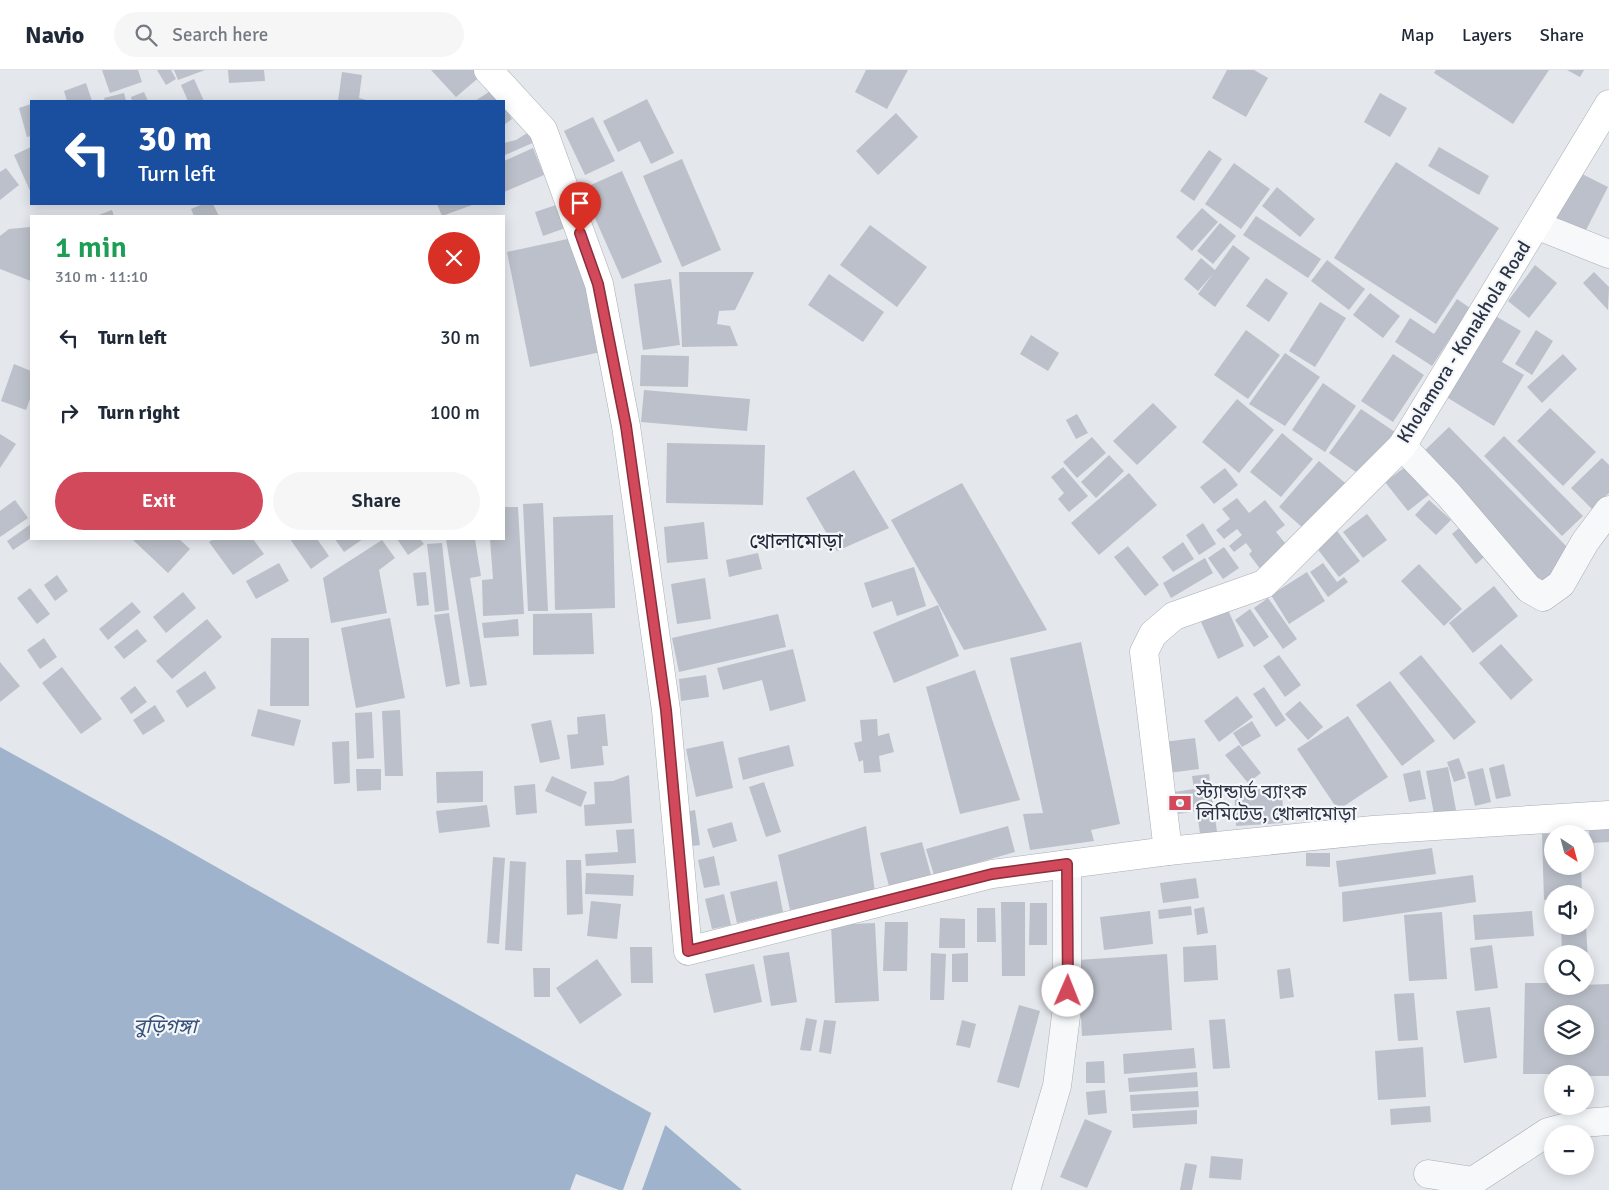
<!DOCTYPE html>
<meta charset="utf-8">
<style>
:root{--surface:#fff;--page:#f6f6f7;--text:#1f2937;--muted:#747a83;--line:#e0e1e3;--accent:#d1495b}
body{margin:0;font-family:Signika,"Noto Sans Bengali",sans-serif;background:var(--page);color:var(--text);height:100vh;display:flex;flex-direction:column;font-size:19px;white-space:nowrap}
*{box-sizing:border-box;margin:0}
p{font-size:16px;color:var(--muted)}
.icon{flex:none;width:28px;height:28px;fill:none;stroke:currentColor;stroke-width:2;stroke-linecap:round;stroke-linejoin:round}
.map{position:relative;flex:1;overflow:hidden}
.details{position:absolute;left:30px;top:145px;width:475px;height:325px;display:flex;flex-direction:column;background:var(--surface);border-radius:0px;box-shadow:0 2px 12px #0003}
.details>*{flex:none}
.top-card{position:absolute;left:30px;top:30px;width:475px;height:105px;border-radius:0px;box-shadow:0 2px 12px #0003;background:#1a4fa0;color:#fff;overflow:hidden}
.needle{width:32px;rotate:144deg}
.fabs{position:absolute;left:1544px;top:755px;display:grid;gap:10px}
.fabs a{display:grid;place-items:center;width:50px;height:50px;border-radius:50%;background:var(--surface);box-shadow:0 2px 12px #0003;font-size:25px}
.pin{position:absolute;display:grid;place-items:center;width:42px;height:42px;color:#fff;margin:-51px -21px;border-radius:50% 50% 50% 0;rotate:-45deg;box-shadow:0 0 5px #0007}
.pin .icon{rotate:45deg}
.me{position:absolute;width:55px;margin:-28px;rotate:1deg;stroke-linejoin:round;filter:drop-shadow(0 0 4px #0008)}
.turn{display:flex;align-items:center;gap:18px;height:105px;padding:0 25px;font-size:22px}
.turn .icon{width:65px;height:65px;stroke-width:2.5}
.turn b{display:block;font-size:35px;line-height:42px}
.round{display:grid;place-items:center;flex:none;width:52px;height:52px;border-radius:26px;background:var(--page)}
.overview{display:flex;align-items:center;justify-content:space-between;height:85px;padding:0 25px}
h1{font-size:30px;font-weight:600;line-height:38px;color:#1e9e55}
.cta{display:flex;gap:10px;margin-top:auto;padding:10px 25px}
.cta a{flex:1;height:58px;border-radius:30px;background:var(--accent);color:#fff;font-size:20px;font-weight:600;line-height:58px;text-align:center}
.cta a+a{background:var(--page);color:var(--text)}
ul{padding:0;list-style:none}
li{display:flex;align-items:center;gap:15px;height:75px;padding:0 25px}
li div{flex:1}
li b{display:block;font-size:19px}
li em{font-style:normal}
header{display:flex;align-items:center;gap:30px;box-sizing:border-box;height:70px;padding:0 25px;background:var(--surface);border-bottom:1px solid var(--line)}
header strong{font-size:24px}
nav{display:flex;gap:28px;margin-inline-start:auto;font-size:18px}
.search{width:350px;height:45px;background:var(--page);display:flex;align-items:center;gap:12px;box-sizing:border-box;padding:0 18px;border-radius:28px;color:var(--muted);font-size:19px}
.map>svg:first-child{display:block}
.water{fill:#9fb4cc}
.pier{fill:#e4e7ec}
.building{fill:#bbc0ca;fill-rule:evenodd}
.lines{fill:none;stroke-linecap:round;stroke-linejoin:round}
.street-casing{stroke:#a9aeb7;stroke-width:29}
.secondary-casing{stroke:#a9aeb7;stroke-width:29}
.street{stroke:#f7f8fa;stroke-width:28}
.secondary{stroke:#fff;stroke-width:28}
.route-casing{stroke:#882f3b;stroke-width:12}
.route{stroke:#d1495b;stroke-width:9}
.labels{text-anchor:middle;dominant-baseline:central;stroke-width:4.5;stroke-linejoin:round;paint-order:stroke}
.street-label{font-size:19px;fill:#2b3445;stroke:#f4f6f9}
.poi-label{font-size:19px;fill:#2b3445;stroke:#f4f6f9;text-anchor:start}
.water-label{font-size:20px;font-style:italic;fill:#34527a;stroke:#f4f6f9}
.quarter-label{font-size:21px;fill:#1d2536;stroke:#f4f6f9}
</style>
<header>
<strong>Navio</strong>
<div class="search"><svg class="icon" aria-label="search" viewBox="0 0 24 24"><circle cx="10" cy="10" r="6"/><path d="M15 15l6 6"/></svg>Search here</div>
<nav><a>Map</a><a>Layers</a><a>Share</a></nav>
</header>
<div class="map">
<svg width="1609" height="1120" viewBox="0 0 1609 1120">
<rect width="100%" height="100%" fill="#e4e7ec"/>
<path class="water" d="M0,677L167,769L651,1043L742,1120H0Z"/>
<g class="pier">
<path d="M652,1041L666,1053L642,1120H623Z"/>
<path d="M576,1104L619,1120H570Z"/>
</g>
<g class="building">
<path d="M102,0H138L142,12L110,23Z"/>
<path d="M157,0H171L176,9L166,15Z"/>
<path d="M174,0H205L178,10Z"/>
<path d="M228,0H264L265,11L229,13Z"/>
<path d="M431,0H480L483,4L456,27Z"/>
<path d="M866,0H908L887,39L855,22Z"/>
<path d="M1227,0H1254L1268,8L1246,47L1212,28Z"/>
<path d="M1436,0H1549L1513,54L1434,3Z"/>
<path d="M1567,0H1584L1580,7Z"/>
<path d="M342,2L362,5L359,28L370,31H338Z"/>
<path d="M194,9L204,31H188L181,15Z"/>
<path d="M86,13L92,31H67L64,21Z"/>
<path d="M492,20L500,31H475Z"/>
<path d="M144,22L148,31H132L131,27Z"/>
<path d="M124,23L126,31H105L104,28Z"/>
<path d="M1380,23L1407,38L1390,67L1364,52Z"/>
<path d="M647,29L674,83L651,94L640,71L618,82L603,51Z"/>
<path d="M31,34V66L27,67L19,38Z"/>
<path d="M504,37L512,49L504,55Z"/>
<path d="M896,43L918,67L878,105L856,81Z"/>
<path d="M593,47L615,91L585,105L564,61Z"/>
<path d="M532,60L537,71L505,85L504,73L516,70Z"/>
<path d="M31,77V123L14,85Z"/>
<path d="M1439,77L1489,106L1479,125L1428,96Z"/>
<path d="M533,78L544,105L504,122V91Z"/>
<path d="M1209,80L1222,89L1194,131L1180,121Z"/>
<path d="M682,89L721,180L682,197L643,106Z"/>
<path d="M1396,92L1499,158L1436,254L1334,188Z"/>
<path d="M1234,93L1270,119L1241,159L1205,134Z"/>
<path d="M6,98L19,115L0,130V102Z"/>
<path d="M1572,99L1608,117L1584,164L1548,146Z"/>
<path d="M622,101L662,192L622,209L582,119Z"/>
<path d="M1277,117L1315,149L1300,167L1262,136Z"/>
<path d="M562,133L571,156L543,166L535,142Z"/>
<path d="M203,134H213L219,146H194L191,139Z"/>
<path d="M437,134H475L442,146Z"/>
<path d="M1202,138L1218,152L1192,181L1176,167Z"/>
<path d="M112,140L114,146H96Z"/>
<path d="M1256,146L1321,189L1308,208L1243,165Z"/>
<path d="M1220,153L1236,166L1213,194L1197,181Z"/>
<path d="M870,155L927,197L897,237L840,195Z"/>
<path d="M31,157V211L0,199V166L9,159Z"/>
<path d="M577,167L601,282L530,297L507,182Z"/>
<path d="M1233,175L1250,188L1215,237L1198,224L1213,204L1198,221L1184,209L1201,188L1215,200Z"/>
<path d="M1327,190L1365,219L1349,240L1311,211Z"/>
<path d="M1535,195L1557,213L1529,248L1508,231Z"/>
<path d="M679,202H754L735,240L719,241L717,254L730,256L738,276L682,277Z"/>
<path d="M1594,202L1609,217L1608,240L1583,213Z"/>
<path d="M829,204L884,242L863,272L808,235Z"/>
<path d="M1266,208L1288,223L1269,252L1246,236Z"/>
<path d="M671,209L680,275L643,280L634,214Z"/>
<path d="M1370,223L1400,246L1383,268L1353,245Z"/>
<path d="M1457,229L1470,238L1432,296L1395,272L1410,248L1434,264Z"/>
<path d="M1320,232L1346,248L1315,297L1289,281Z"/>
<path d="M1492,244L1521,261L1502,292L1524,305L1494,356L1443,325Z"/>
<path d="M1246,260L1280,285L1248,329L1214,305Z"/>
<path d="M1536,260L1553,271L1532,305L1515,294Z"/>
<path d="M1031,265L1059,283L1048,301L1020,284Z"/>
<path d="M1285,283L1320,307L1285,356L1249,334Z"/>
<path d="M1393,284L1424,305L1393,352L1361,331Z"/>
<path d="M1563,284L1577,299L1542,333L1527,317Z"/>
<path d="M641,285L689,286L688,317L640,316Z"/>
<path d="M14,294L31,301V326L26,340L1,331Z"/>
<path d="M1323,313L1356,336L1325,382L1292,360Z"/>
<path d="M644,320L750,329L747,361L641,352Z"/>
<path d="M1237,329L1274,360L1239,403L1202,372Z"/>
<path d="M1153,333L1177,357L1137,395L1113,371Z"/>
<path d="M1550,338L1596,382L1563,416L1517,371Z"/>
<path d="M1361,339L1395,362L1363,407L1329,383Z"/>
<path d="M1077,344L1088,363L1076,369L1066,350Z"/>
<path d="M1449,357L1573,483L1542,512L1419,386Z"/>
<path d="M1282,363L1313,389L1281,427L1250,402Z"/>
<path d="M0,364L16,374L0,398Z"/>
<path d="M1504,366L1583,446L1562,466L1484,386Z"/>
<path d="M1092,367L1106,383L1077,408L1063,392Z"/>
<path d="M667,373L765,375L763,435L666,433Z"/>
<path d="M1109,385L1124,401L1096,428L1081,412Z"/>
<path d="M1602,388L1609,395V423L1592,439L1571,418Z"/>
<path d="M1319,391L1350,417L1310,464L1279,437Z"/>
<path d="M1409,394L1431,423L1408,441L1385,412Z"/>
<path d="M1063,397L1088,426L1069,442L1058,429L1064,423L1051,407Z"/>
<path d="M1225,398L1238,415L1214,434L1200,417Z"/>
<path d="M854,400L889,458L837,481L806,428Z"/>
<path d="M1129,403L1157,435L1099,485L1071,453Z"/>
<path d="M962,413L1047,560L964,580L891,450Z"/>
<path d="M1237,428L1249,443L1265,430L1285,455L1276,462L1285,473L1294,466L1261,500L1249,484L1252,481L1246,473L1234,482L1229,476L1242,465L1237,459L1224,469L1216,460L1230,449L1222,439Z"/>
<path d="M15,430L28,448L0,467V441Z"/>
<path d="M1429,430L1451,450L1436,465L1415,445Z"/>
<path d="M543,433L548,541H528L523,434Z"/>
<path d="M504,437H518L524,544L483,546L482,510L493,509L490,469H504Z"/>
<path d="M1367,444L1387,470L1363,488L1343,462Z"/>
<path d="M613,445L615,538L555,540L553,447Z"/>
<path d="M704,452L708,489L667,493L664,457Z"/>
<path d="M1203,453L1216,474L1199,485L1186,465Z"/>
<path d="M1465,453L1489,483L1476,494L1452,464Z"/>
<path d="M31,454V468L13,480L7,471Z"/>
<path d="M1337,461L1360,491L1339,507L1316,477Z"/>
<path d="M132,469H179L190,479L168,503Z"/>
<path d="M214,469H253L264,484L233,505L209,472Z"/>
<path d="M290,469H317L329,486L311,499Z"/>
<path d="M335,469H363L344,482Z"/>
<path d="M397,469H420L424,474L408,485Z"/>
<path d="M446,469H475L481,506L470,508L487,615L470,617Z"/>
<path d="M382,470L395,488L379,500L387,543L331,553L323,508Z"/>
<path d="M1183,472L1194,489L1173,502L1162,487Z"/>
<path d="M442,473L449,540L435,542L427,474Z"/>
<path d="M1128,476L1159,515L1145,526L1114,487Z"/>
<path d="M1224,477L1239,498L1223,509L1208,488Z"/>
<path d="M758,483L762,499L729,507L726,490Z"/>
<path d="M1205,488L1213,503L1171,528L1163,513Z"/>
<path d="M279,493L289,511L256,529L246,511Z"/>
<path d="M1323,493L1337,512L1344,507L1348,512L1328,527L1310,502Z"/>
<path d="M1419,494L1462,539L1444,556L1401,511Z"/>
<path d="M914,497L926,536L897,546L892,531L872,538L864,513Z"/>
<path d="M426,502L429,535L417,536L413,503Z"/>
<path d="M1307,502L1325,531L1289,554L1271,525Z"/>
<path d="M57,505L68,521L55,531L44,515Z"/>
<path d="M705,508L711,549L677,554L671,514Z"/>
<path d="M1494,516L1518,546L1473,583L1449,553Z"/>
<path d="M30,518L50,544L37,554L17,528Z"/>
<path d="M183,522L196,538L166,563L153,547Z"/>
<path d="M1268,528L1297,569L1283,579L1254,538Z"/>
<path d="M132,532L141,542L108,570L99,559Z"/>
<path d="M938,535L959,586L894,613L873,562Z"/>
<path d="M1250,539L1269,567L1254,577L1235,550Z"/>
<path d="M1228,540L1244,576L1218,589L1201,552Z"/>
<path d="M449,543L460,614L446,617L434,545Z"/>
<path d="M592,543L594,584L533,585V544Z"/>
<path d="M778,544L786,577L679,602L672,568Z"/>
<path d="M390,548L405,628L356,638L341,558Z"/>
<path d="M207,549L222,567L172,609L156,591Z"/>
<path d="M518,549L519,566L484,568L482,553Z"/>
<path d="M137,559L147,571L124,589L114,577Z"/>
<path d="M44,568L57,587L40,599L27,580Z"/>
<path d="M271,568H309V636H270Z"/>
<path d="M1081,572L1120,754L1091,760L1094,771L1030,780L1023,744L1043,743L1010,588Z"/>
<path d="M1501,574L1533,610L1511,630L1479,593Z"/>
<path d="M793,579L806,631L770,641L762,610L723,620L717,598Z"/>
<path d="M1279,585L1301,615L1285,627L1263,596Z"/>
<path d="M1421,585L1476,652L1454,670L1399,603Z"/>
<path d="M0,592L20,616L0,632Z"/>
<path d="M62,597L102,649L81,664L42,613Z"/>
<path d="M975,600L1020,730L960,744L926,617Z"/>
<path d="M205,601L216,618L187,638L176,621Z"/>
<path d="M706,605L709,627L681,631L679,609Z"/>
<path d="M1390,611L1435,671L1402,696L1356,635Z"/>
<path d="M135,616L147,632L131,644L120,628Z"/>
<path d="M1264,617L1286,650L1276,657L1253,624Z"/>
<path d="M1237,626L1253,647L1219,672L1204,651Z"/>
<path d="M1300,631L1323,657L1308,670L1285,644Z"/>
<path d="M155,635L165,651L143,665L133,650Z"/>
<path d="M258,639L301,650L294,676L251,666Z"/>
<path d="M400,640L403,706H385L382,641Z"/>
<path d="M372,642L374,688L357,689L355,643Z"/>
<path d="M605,644L608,676H602L604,695L571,699L567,665L578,664L577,647Z"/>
<path d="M1348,646L1388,707L1338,740L1297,679Z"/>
<path d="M877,649L878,666L889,663L894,682L879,686L881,702L864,703L863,690L859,692L854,673L862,671L860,650Z"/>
<path d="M551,650L560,689L540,693L531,654Z"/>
<path d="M1252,651L1261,666L1242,677L1233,663Z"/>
<path d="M1195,668L1199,699L1168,703L1164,672Z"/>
<path d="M349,671L350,713L334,714L332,672Z"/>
<path d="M723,671L733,718L696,727L686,679Z"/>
<path d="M789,675L794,696L743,710L738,688Z"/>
<path d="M1239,675L1261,703L1248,713L1225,685Z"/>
<path d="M1459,688L1466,708L1454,712L1447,692Z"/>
<path d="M1504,694L1511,726L1496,729L1489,698Z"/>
<path d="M1448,697L1456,740L1434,744L1426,701Z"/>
<path d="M1483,698L1491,732L1475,736L1467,702Z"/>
<path d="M356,699H381V720L357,721Z"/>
<path d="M1420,700L1426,729L1409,732L1403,704Z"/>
<path d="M483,701V732L437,733L436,702Z"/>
<path d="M1209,704L1217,762L1200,764L1197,741L1178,744L1174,722L1194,719L1192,706Z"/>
<path d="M629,705L632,753L585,756L584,735L595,734L594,712L613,711Z"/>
<path d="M552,706L587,722L581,737L545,721Z"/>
<path d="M764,712L781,762L766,767L749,717Z"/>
<path d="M535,714L537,743L516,745L514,716Z"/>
<path d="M1282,715L1283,753L1236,756L1234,718Z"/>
<path d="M487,735L490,757L439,763L436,741Z"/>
<path d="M695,740L700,775L685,777L680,743Z"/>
<path d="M732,752L737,771L713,778L707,759Z"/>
<path d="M866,756L875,822L790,840L778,785Z"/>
<path d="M1008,756L1015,782L934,805L926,779Z"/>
<path d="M634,759L636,793L586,796L585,784L618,782L616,760Z"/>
<path d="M1609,759V772L1590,773L1589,760Z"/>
<path d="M1542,764H1552V796H1581L1582,824H1552V829L1544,830Z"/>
<path d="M922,772L931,805L889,816L880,783Z"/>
<path d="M1432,778L1436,804L1339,817L1336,791Z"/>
<path d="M1306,783H1330V797L1306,796Z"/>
<path d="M714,786L720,815L704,818L698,790Z"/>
<path d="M493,787L505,788L499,874L487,873Z"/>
<path d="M566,790H581L583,844L567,845Z"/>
<path d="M510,791L526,792L522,881L505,880Z"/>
<path d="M586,803L634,805L633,826L585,824Z"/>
<path d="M1473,805L1476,832L1343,852L1342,822Z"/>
<path d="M1196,808L1199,828L1163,833L1160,813Z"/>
<path d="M777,811L783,842L737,853L730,822Z"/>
<path d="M724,824L731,855L712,859L705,829Z"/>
<path d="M591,831L621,834L617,869L587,866Z"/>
<path d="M1001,832H1025V906H1002Z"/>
<path d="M1030,833H1047V875H1029Z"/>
<path d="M1191,836L1192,845L1159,849L1158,840Z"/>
<path d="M1204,837L1208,863L1197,865L1194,839Z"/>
<path d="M977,838H995L996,872H977Z"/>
<path d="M1150,841L1153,874L1104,880L1100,847Z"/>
<path d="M1532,841L1534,866L1475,870L1473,845Z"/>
<path d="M1442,842L1447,909L1409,911L1404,845Z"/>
<path d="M940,848L965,849V878H939Z"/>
<path d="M885,852H908L907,901H883Z"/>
<path d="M875,853L879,931L835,933L831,855Z"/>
<path d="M1561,856H1586L1589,909H1585V884H1562Z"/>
<path d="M1216,875L1218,910L1184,912L1183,877Z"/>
<path d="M1492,875L1498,918L1475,921L1470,878Z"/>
<path d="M630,877H652L653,913H631Z"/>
<path d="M789,882L797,932L771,936L763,886Z"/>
<path d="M931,883L946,884L944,930H930Z"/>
<path d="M968,883V912H952V884Z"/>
<path d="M1167,884L1172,960L1082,966L1078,890Z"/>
<path d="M597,889L622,925L580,954L556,918Z"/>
<path d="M754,894L762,932L714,943L705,904Z"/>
<path d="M533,898H550V927H534Z"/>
<path d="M1290,898L1294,927L1280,929L1277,900Z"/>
<path d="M1525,913H1552V916L1609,914V1006H1585V1004H1523ZM1552,944H1585V976H1552Z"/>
<path d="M1414,923L1418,970L1398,971L1394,924Z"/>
<path d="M1019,935L1040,941L1019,1018L997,1012Z"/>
<path d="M1490,937L1497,988L1464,993L1456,941Z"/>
<path d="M806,948L817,950L811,981L800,980Z"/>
<path d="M1225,949L1230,998L1213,999L1209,950Z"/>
<path d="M824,950L836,951L831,984L819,982Z"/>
<path d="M962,950L976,954L970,978L956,975Z"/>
<path d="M1423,977L1426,1027L1378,1030L1375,981Z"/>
<path d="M1194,978L1196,998L1124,1004L1123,984Z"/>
<path d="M1104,991L1105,1013H1086V992Z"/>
<path d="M1197,1002L1198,1017L1129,1022L1128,1008Z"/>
<path d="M1105,1020L1107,1043L1088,1045L1086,1022Z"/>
<path d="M1198,1021L1199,1037L1131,1041L1130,1025Z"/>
<path d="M1430,1036L1431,1052L1391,1055L1390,1039Z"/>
<path d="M1197,1040V1054L1133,1058L1132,1044Z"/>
<path d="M1085,1049L1112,1061L1087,1118L1060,1107Z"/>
<path d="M1211,1086L1243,1089L1241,1110L1209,1108Z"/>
<path d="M1185,1093L1197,1095L1192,1120H1180Z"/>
</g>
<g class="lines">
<defs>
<g id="street">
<path d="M1536,155L1609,184"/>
<path d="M1402,376L1449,425L1529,519L1543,527L1561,514L1585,472L1609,440"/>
<path d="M1428,1104L1473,1111L1548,1062L1582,1053L1609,1051"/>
<path d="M1026,1120L1057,1016L1067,938V794"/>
</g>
<g id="secondary">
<path d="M488,0L543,60L599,214L626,356L666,640L688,881L992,804L1168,781"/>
<path d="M1609,34L1402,376L1264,514L1174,546L1153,564L1144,582L1168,781L1373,760L1609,745"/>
</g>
</defs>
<use href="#street" class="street-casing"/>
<use href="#secondary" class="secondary-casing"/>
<use href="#street" class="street"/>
<use href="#secondary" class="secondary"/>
</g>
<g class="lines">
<defs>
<path id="route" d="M580,163L598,214L626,356L666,640L688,881L992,804L1067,794L1068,921"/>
</defs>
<use href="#route" class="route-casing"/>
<use href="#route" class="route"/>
</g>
<defs>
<symbol id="bank-bare" viewBox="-9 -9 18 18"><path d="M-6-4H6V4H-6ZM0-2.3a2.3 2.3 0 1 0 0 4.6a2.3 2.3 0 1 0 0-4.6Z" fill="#d1495b" stroke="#f4f6f9" stroke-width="2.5" paint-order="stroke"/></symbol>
</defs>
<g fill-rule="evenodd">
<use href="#bank-bare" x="1164" y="717" width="32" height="32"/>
</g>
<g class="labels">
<g class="street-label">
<text transform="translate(1464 272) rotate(-58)">Kholamora - Konakhola Road</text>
</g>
<g class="poi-label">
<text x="1196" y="722">স্ট্যান্ডার্ড ব্যাংক<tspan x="1196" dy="22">লিমিটেড, খোলামোড়া</tspan></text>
</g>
<g class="water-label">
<text x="165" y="956">বুড়িগঙ্গা</text>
</g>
<g class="quarter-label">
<text x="796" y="471">খোলামোড়া</text>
</g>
</g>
</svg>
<div class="fabs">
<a><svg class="needle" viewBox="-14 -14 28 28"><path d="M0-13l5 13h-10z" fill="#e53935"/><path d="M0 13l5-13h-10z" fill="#747a83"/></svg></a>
<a><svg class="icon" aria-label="sound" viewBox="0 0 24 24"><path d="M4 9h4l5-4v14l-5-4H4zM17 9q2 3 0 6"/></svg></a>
<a><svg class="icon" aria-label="search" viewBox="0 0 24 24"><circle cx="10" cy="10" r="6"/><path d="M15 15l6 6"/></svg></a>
<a><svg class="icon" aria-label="layers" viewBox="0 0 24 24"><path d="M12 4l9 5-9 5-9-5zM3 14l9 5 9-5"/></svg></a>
<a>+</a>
<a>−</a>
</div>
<div class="pin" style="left:580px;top:163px;background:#d93025"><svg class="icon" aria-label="arrive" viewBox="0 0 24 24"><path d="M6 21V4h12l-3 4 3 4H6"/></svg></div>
<svg class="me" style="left:1068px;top:921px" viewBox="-20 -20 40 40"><circle r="19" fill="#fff"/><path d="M0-13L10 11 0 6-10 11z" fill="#d1495b"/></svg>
<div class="top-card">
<div class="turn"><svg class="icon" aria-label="left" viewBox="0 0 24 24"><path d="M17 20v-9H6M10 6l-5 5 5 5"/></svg><div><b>30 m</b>Turn left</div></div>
</div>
<section class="details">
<div class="overview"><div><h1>1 min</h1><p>310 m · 11:10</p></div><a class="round" style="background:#d93025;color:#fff"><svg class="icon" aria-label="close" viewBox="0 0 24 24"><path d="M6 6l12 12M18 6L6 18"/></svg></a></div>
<ul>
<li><svg class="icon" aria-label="left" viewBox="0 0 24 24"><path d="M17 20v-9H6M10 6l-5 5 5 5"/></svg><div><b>Turn left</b></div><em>30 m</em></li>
<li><svg class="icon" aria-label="right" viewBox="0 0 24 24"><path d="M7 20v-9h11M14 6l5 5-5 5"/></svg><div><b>Turn right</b></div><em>100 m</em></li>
</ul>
<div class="cta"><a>Exit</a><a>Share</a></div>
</section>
</div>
